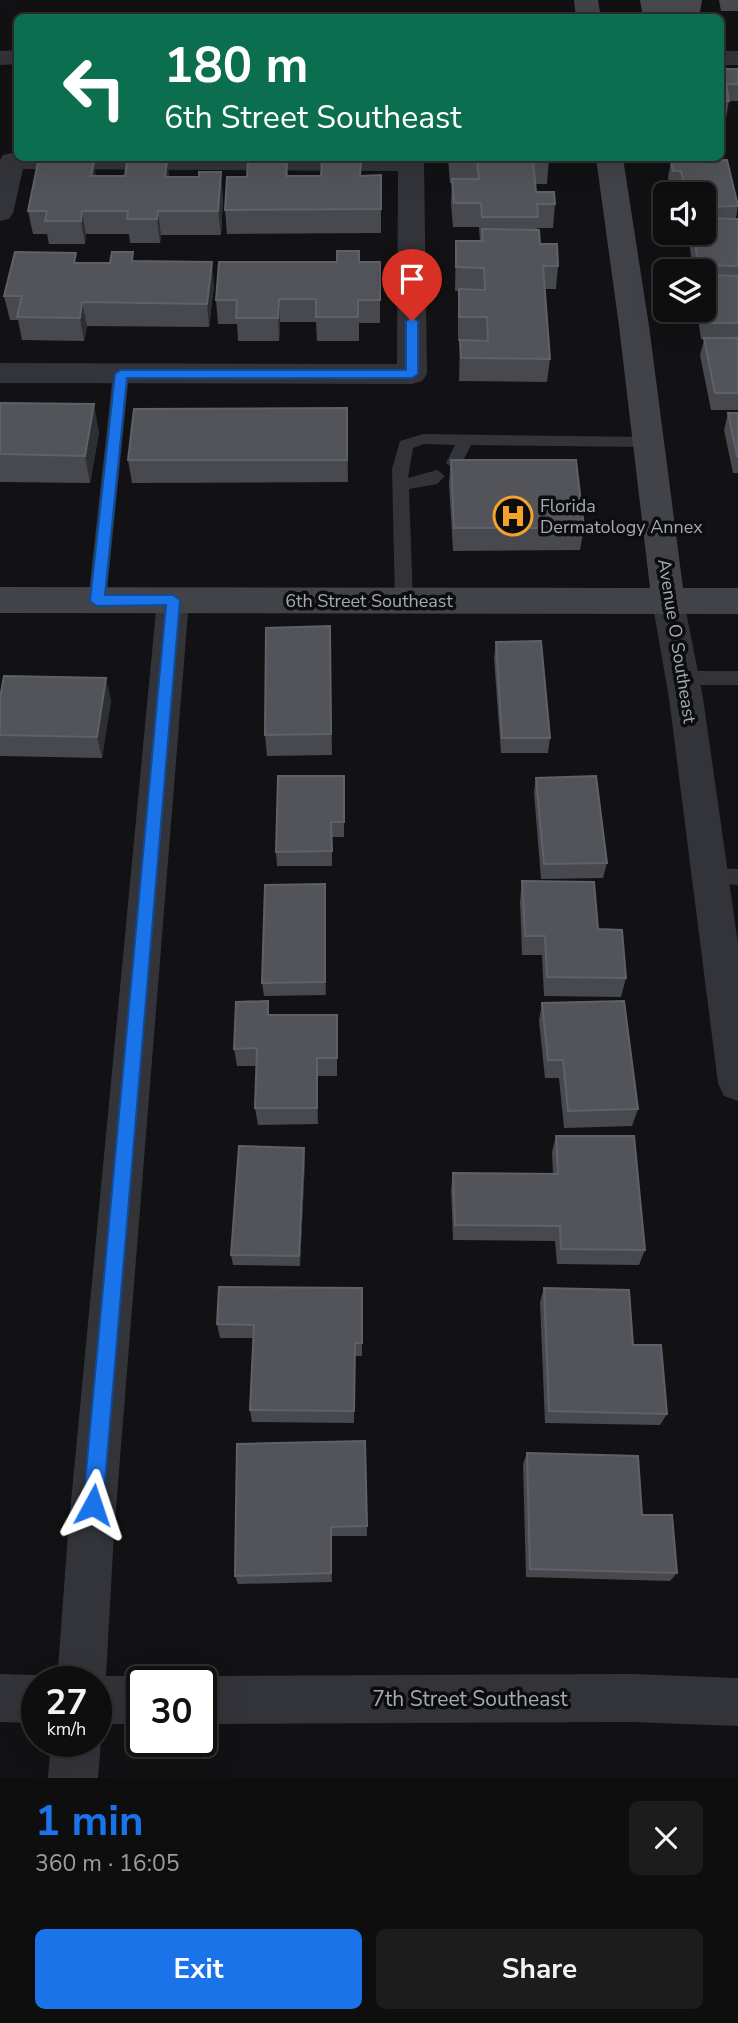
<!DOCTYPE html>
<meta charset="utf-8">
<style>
:root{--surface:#0e0e0f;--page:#1c1c1d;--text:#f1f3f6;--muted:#9b9c9e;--line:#2e2e2f;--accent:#1a73e8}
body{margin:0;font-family:"Nunito Sans",sans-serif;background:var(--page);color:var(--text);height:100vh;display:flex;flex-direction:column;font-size:26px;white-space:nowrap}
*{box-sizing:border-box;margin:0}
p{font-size:23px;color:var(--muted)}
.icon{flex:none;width:38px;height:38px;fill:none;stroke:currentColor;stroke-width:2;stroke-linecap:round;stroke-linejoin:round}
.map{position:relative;height:1778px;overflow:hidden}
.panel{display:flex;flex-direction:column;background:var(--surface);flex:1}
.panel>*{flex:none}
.hud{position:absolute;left:14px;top:14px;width:710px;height:147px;border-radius:10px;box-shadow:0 7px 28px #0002,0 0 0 2px var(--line);background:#0b6e4f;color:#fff;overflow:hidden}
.buttons{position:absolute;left:653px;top:182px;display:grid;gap:14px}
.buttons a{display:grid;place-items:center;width:63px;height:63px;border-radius:10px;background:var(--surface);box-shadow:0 7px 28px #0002,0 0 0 2px var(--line);font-size:35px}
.speed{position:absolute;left:21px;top:1666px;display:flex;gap:14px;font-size:35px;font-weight:700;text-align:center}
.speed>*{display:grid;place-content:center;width:91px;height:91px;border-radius:50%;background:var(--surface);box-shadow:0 7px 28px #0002,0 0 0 2px var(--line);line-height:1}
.speed small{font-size:18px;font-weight:400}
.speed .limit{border:4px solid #111;border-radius:10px;background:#fff;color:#111}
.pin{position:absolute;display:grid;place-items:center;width:60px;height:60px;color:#fff;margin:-72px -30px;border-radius:50% 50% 50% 0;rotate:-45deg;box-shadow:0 0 7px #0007}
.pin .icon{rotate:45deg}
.me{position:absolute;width:77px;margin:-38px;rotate:5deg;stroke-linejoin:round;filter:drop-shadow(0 0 5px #0008)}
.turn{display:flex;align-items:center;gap:24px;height:147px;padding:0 35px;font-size:32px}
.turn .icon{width:91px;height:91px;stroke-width:2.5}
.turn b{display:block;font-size:49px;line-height:60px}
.round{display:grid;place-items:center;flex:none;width:74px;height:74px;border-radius:10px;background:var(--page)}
.summary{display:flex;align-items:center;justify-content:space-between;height:119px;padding:0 35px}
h1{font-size:42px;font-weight:700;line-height:52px;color:var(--accent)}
.primary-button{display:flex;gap:14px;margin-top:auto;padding:14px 35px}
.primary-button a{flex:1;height:80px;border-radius:10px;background:var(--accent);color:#fff;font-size:28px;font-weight:700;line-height:80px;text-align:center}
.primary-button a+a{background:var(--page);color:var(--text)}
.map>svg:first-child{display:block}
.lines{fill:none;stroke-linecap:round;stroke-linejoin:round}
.lane{fill:#333439;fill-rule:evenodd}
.street{fill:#333439;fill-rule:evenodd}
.secondary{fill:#414349;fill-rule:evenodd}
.wall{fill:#48494f}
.shaded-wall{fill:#2e2f33}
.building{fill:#52545a;stroke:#5e6168;stroke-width:2}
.route{fill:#1a73e8;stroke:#114b97;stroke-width:2}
.labels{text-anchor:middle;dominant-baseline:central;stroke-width:7;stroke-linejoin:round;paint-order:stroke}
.poi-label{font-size:18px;fill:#a3aab4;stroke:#0d0d0f;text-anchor:start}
.street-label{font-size:18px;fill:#a3aab4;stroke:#0d0d0f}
.near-street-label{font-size:21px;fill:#a3aab4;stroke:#0d0d0f}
</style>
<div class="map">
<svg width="738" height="1778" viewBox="0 0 738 1778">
<rect width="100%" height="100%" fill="#121214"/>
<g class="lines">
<g class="lane">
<path d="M121,369L129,374L106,601L97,607L88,601L113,374Z"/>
<path d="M423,434L649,437L657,442L649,447L471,445L460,467L454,469L446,463L455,445L424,444L413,448L408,478L437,470L445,476L437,484L409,489L413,601L404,607L395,601L392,469L400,441Z"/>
<path d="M683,671H738V685H683L677,683L674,678L677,673Z"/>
<path d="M710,868L738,869V885L703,882L700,876L703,870Z"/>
</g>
<g class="street">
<path d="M18,50V64L0,65V51Z"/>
<rect x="721" y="51" width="17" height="14"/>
<path d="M12,153H18V158H420L424,163L427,374L422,381L412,384L0,383V363L397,364L398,171L23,169L13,213L9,219L0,221V160L3,155Z"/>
<path d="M173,588L184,591L189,600L114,1533L106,1676H142L157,1682H142V1724H96V1682H57L68,1533L157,600L162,591Z"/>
<path d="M668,589L679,592L684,601L703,698L738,944V1101L724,1096L718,1083L669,698L652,601L657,592Z"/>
<path d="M0,1674L37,1675L54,1682H37V1723L0,1722Z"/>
<path d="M631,1674L738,1678V1726L631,1722L201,1724V1682H186L201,1676Z"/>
<path d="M96,1730L101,1741L98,1778H48L51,1741H96Z"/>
</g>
<g class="secondary">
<path d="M574,0H598L601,18H576Z"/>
<path d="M596,158H623L649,326L683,588H738V614L0,613V587L650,588L619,326Z"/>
</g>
</g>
<g class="wall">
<path d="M640,0H702L699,17H643Z"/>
<path d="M719,0H738V11H721Z"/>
<path d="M721,69H738V101H729L726,118H721Z"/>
<path d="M448,158H549L547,184H536V192L555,204L553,228H537V230L540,244L558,266L556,289H545L550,359L547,382L459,381L460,341H458V313L459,291H455L456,241H482H480L479,227H453L451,203L452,183H450Z"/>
<path d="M167,161L169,177L223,196L221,235H161L160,243H130L129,234H86L85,244H49L47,234H33L28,211L96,176H125Z"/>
<path d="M287,161L288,176H361L381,209V233L227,234L225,210L247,177Z"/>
<path d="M671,161L738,205L736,218L738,219V410H711L700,355L704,340L701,339L697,310H704V271H693L688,234L689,233H704V194H679L678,188H670L668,178Z"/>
<path d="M135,261L214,285L209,327L87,326L84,341L22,340L18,320H10L4,296L78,263H110Z"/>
<path d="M359,262H380V323H359V341H317L316,322H280L279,341H238L237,324H218L216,300Z"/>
<path d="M0,403L99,432L90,483L0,482Z"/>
<path d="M347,408L348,482L132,483L128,460Z"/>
<path d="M728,413H738V473H733L724,430Z"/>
<path d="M451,460L584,528L580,550L453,551L449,483Z"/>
<path d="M330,626L332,755L267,756L265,735Z"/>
<path d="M496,642L550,738L548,753H501L494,658Z"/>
<path d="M0,698L111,700L102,758L0,756Z"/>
<path d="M344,776V837H332V866H277L276,852Z"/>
<path d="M536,778L607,863L603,878L541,879L534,792Z"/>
<path d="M522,881L598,929L626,978L621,997L544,996L542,955H522L520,901Z"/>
<path d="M326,898V995L264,996L262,983Z"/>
<path d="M268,1001L269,1015H337V1076H318V1124L258,1125L255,1108L257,1066H237L234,1049Z"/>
<path d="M542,1003L638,1109L632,1126L564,1128L559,1078H545L539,1021Z"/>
<path d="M556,1136L645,1250L639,1265L557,1264L555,1241L453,1240L451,1189L453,1173L553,1174L552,1152Z"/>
<path d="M305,1160L300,1266L233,1265L231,1255Z"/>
<path d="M362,1288V1356H355L354,1423L252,1422L250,1410L253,1338H220L217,1324Z"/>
<path d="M544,1288L633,1345L667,1414L660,1425L545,1423L540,1302Z"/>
<path d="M365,1441L367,1536H332V1582L238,1584L235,1576Z"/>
<path d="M527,1453L642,1515L677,1573L670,1581L526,1577L523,1464Z"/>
</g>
<g class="shaded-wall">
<path d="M167,161L170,184L165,177Z"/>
<path d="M94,162L97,185L91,176Z"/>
<path d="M221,172L223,196L221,235L218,211Z"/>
<path d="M82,211L86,234L85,244L81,221Z"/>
<path d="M158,211L161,235L160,243L157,219Z"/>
<path d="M212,262L214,285L209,327L207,304Z"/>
<path d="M279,299L280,322L279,341L278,318Z"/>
<path d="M82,302L87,326L84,341L80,318Z"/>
<path d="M94,404L99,432L90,483L85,456Z"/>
<path d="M106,678L111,700L102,758L97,737Z"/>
<path d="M325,884L326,898V995L325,982Z"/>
<path d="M317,1058L318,1076V1124L317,1108Z"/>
<path d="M304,1148L305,1160L300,1266L299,1256Z"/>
<path d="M331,1527L332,1536V1582L331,1573Z"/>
</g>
<g class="building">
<path d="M721,69H738V84H726L729,101H721Z"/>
<path d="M451,158H549L550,161H533L536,192H554L555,204H537L538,217H482L481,203H454L452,179H479L477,159H451Z"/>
<path d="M322,160H361L360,176L381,175V209L225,210L227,177H247L248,161H287L286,176H321Z"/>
<path d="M727,160L738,206L704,207V194H686L681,171H673L671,161Z"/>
<path d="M127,161H167L165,177H199V172H221L218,211H158L157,219H127L128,211H82L81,221H45L47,211H28L38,162H94L91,176H125Z"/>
<path d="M704,218L738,219V266L698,265L694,233H704Z"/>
<path d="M482,229L539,230L540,244H557L558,266H543L550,359L461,358L460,340L488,341L487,317H459V289L485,290L484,268L456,267V241H483Z"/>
<path d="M337,251H359V262H380V300H358V317H316V299H279L278,318H236L237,300H216L219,262H337Z"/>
<path d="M15,252L76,253L74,263H110L112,252H133L132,261L212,262L207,304L82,302L80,318L17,317L22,296H4Z"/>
<path d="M704,275L738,276V323H704L702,310H704Z"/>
<path d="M704,338H738V393H715Z"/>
<path d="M0,403L94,404L85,456L0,454Z"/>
<path d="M347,408V460H128L134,409Z"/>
<path d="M728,413H738V456H737Z"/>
<path d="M451,460H576L584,528H454Z"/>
<path d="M330,626L331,734L265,735L266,628Z"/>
<path d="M541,641L550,738H502L496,642Z"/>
<path d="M4,676L106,678L97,737L0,735V698Z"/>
<path d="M278,776H344V822H331L332,851L276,852Z"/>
<path d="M596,776L607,863L544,864L536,778Z"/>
<path d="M522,881L594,882L598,929L622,930L626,978L547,977L545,936H525Z"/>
<path d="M325,884V982L262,983L265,885Z"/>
<path d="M268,1001V1015H337V1058H317V1108H255L257,1048L234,1049L236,1002Z"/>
<path d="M624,1001L638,1109L568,1111L563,1060H548L542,1003Z"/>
<path d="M556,1136H634L645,1250L561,1249L560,1226L455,1225L453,1173L558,1174Z"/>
<path d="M239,1146L304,1148L299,1256L231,1255Z"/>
<path d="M219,1287L362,1288V1343H355L354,1411L250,1410L254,1325L217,1324Z"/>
<path d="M544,1288L629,1290L633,1345H661L667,1414L549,1411Z"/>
<path d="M365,1441L367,1526L331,1527V1573L235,1576L237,1444Z"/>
<path d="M527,1453L638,1456L642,1515H672L677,1573L530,1569Z"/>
</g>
<path class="route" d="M412,317L418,321V374L412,378H127L105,595H173L180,600L103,1505L100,1512L93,1515L86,1512L83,1505L166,605L97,606L90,601L115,374L121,370H406V321Z"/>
<defs>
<symbol id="hospital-ring" viewBox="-11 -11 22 22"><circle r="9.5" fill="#0d0d0f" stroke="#f4a22a" stroke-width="1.5"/><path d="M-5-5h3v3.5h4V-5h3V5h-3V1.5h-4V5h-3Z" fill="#f4a22a"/></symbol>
</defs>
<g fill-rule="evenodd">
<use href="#hospital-ring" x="491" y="494" width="44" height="44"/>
</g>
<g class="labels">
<g class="poi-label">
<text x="540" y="506">Florida<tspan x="540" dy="21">Dermatology Annex</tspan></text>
</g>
<g class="street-label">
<text x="369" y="601">6th Street Southeast</text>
<text transform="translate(677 641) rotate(81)">Avenue O Southeast</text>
</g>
<g class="near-street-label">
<text x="470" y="1699">7th Street Southeast</text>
</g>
</g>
</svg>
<div class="buttons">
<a><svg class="icon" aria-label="sound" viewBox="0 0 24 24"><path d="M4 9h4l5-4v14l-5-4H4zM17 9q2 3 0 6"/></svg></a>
<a><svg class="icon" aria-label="layers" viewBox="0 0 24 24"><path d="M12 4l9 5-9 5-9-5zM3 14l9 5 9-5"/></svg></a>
</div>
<div class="speed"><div>27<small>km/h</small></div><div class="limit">30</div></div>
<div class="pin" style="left:412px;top:321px;background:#d93025"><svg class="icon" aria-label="arrive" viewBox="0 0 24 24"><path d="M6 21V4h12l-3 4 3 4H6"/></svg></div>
<svg class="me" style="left:93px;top:1505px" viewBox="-20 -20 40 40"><path d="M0-17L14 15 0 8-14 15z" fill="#1a73e8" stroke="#fff" stroke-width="4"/></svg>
<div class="hud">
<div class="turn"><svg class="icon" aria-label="left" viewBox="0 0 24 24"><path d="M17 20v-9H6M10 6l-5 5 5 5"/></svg><div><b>180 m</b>6th Street Southeast</div></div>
</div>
</div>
<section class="panel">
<div class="summary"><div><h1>1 min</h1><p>360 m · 16:05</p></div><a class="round"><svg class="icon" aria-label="close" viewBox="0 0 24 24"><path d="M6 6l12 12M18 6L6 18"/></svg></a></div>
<div class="primary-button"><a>Exit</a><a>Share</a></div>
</section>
